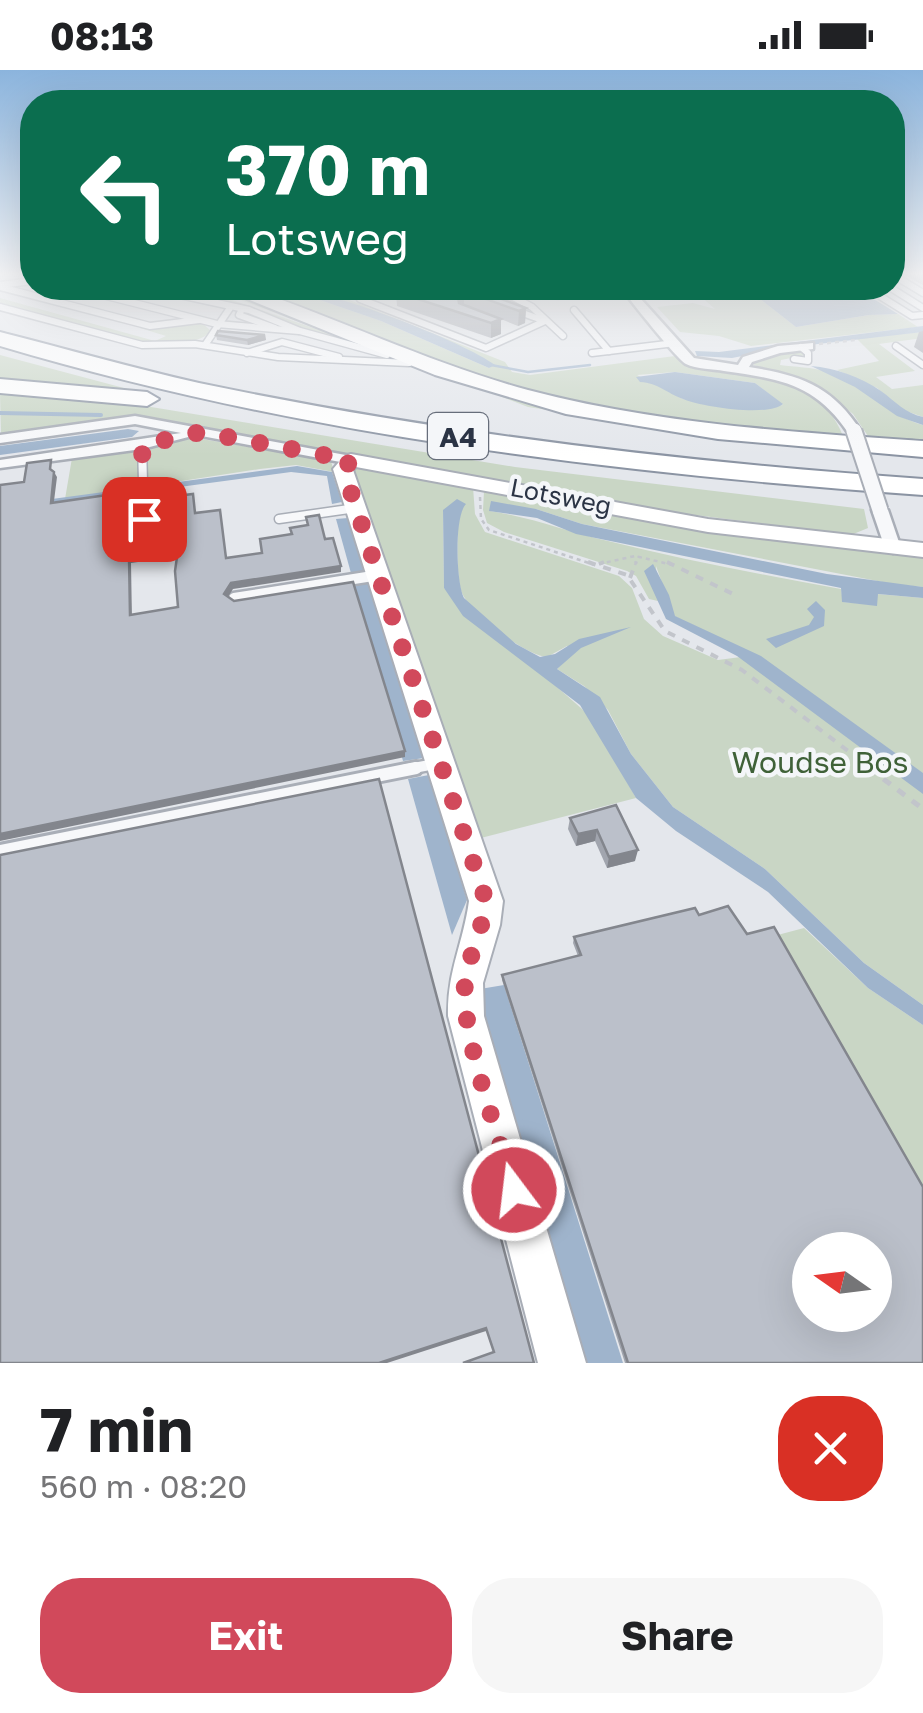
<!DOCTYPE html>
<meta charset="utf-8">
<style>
:root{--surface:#fff;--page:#f6f6f6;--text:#202124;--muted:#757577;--accent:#d1495b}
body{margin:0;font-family:"Golos Text",sans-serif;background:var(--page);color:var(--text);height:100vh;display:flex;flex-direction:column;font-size:38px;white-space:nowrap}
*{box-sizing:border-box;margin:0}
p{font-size:32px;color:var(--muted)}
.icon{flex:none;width:55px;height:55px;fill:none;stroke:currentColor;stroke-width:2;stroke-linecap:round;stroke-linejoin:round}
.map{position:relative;height:1293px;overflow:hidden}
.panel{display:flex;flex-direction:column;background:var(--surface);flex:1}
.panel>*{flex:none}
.hud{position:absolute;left:20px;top:20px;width:885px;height:210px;border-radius:40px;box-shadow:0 10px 40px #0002;background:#0b6e4f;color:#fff;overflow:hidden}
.needle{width:65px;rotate:284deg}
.buttons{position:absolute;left:792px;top:1162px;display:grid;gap:20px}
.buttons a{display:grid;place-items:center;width:100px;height:100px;border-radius:50%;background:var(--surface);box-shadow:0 10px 40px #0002;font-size:50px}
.pin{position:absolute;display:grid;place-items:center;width:85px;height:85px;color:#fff;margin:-42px;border-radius:20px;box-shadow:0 5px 15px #0006}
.me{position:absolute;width:110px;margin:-55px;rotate:345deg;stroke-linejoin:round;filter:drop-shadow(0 0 8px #0008)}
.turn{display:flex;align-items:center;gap:35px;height:210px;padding:0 40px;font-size:45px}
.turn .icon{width:130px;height:130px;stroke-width:2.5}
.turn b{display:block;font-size:70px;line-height:85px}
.round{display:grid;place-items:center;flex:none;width:105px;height:105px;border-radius:40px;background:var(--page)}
.headline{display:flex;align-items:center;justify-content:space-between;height:170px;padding:0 40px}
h1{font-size:60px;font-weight:700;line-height:75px}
.action{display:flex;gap:20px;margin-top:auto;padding:20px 40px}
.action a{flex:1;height:115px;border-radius:40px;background:var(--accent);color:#fff;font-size:40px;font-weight:700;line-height:115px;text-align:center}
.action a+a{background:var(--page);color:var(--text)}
.status{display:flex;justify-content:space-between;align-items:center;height:70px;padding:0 50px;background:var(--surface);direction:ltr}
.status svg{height:28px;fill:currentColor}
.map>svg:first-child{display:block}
.green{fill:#c9d6c5;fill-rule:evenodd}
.water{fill:#9fb4cc}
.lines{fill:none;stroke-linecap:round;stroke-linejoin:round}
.stream-far1{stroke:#9fb4cc;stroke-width:2.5}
.stream{stroke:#9fb4cc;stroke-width:4}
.lane-far3-casing{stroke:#a9aeb7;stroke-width:9}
.lane-far2-casing{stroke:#a9aeb7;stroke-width:11}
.lane-far1-casing{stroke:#a9aeb7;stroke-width:15}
.lane-casing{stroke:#a9aeb7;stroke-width:18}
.street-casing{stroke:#a9aeb7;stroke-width:5}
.secondary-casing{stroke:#a9aeb7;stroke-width:4}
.highway-casing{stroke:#8b94a3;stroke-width:4}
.path-far2{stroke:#c2c5cb;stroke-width:2.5;stroke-dasharray:4 4;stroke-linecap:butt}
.path-far1{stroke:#c2c5cb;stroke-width:4;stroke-dasharray:8 8;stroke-linecap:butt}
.path{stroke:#c2c5cb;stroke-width:5;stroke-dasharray:9 9;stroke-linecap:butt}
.lane-far3{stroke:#f7f8fa;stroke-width:6}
.lane-far2{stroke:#f7f8fa;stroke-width:8}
.lane-far1{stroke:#f7f8fa;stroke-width:10}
.lane{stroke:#f7f8fa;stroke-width:12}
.street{fill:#f7f8fa;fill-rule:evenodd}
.secondary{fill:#fff;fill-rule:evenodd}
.highway{fill:#fff;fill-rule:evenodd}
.street-bridge-casing{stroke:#a9aeb7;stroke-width:19;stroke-linecap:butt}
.street-bridge{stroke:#f7f8fa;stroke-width:15}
.wall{fill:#a1a5ae}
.shaded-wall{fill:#83868d}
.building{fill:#bbc0ca;stroke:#83868d;stroke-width:2.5;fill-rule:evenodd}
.route{stroke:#d1495b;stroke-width:18;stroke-dasharray:0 32.4}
.labels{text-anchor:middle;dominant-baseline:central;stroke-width:9;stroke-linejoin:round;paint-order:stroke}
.far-street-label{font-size:25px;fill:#2b3445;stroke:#f4f6f9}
.shield{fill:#f4f6f9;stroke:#676e7b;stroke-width:2.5}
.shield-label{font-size:28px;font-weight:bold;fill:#2b3445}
.park-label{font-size:30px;fill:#3f6138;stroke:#f4f6f9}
</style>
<div class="status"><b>08:13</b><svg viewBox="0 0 49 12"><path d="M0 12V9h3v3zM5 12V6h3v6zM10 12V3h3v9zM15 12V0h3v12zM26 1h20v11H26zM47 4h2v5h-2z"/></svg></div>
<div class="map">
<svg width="923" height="1293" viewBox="0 0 923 1293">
<rect width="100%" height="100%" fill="#e4e7ec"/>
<g class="green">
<path d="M178,218H197L328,263L209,218H223L459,307L654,356L528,337L411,291L294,257L251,239Z"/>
<path d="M238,218H285L381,251L489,298L494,295L390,247L303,218H335L351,223L376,218L347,229L505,292L512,302L530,305L675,286C694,301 719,295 742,299C786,307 832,327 845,372L665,353L493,315ZM675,302L755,313L783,335L745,340L683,329L637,305Z"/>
<path d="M691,218H746L796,257L869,245L898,244L918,257L751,276L719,266L680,262L657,237L693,233L715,239Z"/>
<path d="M0,228L155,271L166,266L140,258L202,253L211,261C180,296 42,246 0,234Z"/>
<path d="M923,262V268L879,274L915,301L876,307L892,319L923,315V347L903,340L877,318L837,300L879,291L856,268Z"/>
<path d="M798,280L806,285L781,290L780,295C795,297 812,297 827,302C862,314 887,345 923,355V373L870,369L853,344L823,320L746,292L778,281Z"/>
<path d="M0,285L154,326L0,315Z"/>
<path d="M0,323L139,335L515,397L864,439L868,458L851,465L617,435L546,419L142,348L1,365Z"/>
<path d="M196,368L331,391L334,402L296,395L260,399L65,429L72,388Z"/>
<path d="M358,396L473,417L475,444L485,462L619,506L632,518L644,549L663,566L718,590L756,585L674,546L656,496L658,531L649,529L636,506L627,501L504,462L487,453L483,440L484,421L859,481L923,485V517L893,514L582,454L536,439L490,441C531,447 568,462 608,471C685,490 763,505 841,519L843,532L877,535V524L923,528V935L864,893L765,799L673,737L631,684L608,640L584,616L557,599L575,581L567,576L547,587C525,585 471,544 462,523C456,510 456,452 461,439L443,440L444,518L590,646L636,728L477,769L352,404Z"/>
<path d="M804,858L868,918L923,955V1137L770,867Z"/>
</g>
<g class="water">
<path d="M285,218C323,217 465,272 495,295L489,298L381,251Z"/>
<path d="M746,218H856L898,244L869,245L796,257Z"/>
<path d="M923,256V262L783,278L732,288L697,286L695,281L719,282Z"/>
<path d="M811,296C835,298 861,307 881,321C896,332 905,343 923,347V355L897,346L855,317Z"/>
<path d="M675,302L755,313L783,334C768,347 702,337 683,329C666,323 659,313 640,312L636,307Z"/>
<path d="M128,359L139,361L132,367L0,385V376Z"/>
<path d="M297,396L332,402L342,432L332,434L327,406L291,402L0,441V436Z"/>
<path d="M457,429L466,434C454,446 456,512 464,528L516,574L540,587L555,584L579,569L631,557L581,578L557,599L600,627L631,684L673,737L765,799L864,893L923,935V955L868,918L768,822L676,761L636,728L580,635L463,546L444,518L443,440Z"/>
<path d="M491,431L536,439L582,454L827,504L923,517V528L878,524L877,536L842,532L841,518L576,464L537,448L489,441Z"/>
<path d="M348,448L424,688L403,691L336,449Z"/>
<path d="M653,494L669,525L675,546L761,586L923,703V724L737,586L666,549L644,501Z"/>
<path d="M816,531L825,540L824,556L776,578L766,569L809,555L814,547L807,539Z"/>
<path d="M429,705L467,830L452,865L408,709Z"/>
<path d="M504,915L623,1293H587L478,925L480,919Z"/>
</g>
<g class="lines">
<path class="stream-far1" d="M491,295L528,302L590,295"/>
<path class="stream" d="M0,343L101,345"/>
<defs>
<g id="lane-far3">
<path d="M892,209L898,208L923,223"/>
<path d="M0,215L32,211"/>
<path d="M0,217L150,256L199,250"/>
<path d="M75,218L217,254L299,261"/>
<path d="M148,218L249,240L300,261L387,285"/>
<path d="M388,218L360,229L486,278L545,251L514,240"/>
<path d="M496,218L532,237L563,266"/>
<path d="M867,218L912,246L923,245"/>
<path d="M891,218L923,238"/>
<path d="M631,224L652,223"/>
<path d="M0,237L142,275L195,274L278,287L409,293"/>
<path d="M574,240L609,281"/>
<path d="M241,241L239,245L275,258"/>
<path d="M205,275L230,238"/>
<path d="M896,276L923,295"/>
<path d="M247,283L282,272L339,287"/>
<path d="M592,283L675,273"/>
<path d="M794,289L808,291V283L801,277"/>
</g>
<g id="lane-far2">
<path d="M142,375L144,449"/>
<path d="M279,449L356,438"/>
</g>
<g id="lane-far1">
<path d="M234,528L379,505"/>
<path d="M403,700L440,693"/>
</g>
<path id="lane" d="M0,781L416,698"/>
<g id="street">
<path d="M621,218H631L694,288L738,295L743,287L778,276L813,273V279L780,283L752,292L749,297C801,305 832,316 861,361L849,364C816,314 781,309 724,301C714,299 696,299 686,294C676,288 631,231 621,218Z"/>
<path d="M135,346L351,386L358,390L351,394L196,365L142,379L0,398V390L181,363L135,354L0,373V365Z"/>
<path d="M880,435L888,440L901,478L899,481L893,483L885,478L872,440Z"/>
</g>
<path id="secondary" d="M351,384L708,449L923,473V487L708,462L356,397L353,400L503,831L500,855L483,913L484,946L586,1293H538L448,946C447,901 463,874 469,831L333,399L344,386Z"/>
<g id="highway">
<path d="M220,218H248C342,250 432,294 528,320C657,354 791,362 923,371V387L718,369L566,344L435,305Z"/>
<path d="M0,262C67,279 132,298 199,313C437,363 681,392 923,409V425C613,403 298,365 0,276Z"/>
<path d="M0,309L147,322L159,329L147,336L0,323Z"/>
</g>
</defs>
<use href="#lane-far3" class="lane-far3-casing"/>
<use href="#lane-far2" class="lane-far2-casing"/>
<use href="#lane-far1" class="lane-far1-casing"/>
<use href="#lane" class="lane-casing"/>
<use href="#street" class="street-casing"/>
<use href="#secondary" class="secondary-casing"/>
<use href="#highway" class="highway-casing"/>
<g class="path-far2">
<path d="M545,218L556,229L571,228"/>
<path d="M819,274L856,270"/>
<path d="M480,427L481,449L489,460L595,495"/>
<path d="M599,494L635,486L673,495"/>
<path d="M635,495L639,486"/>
</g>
<g class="path-far1">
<path d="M588,492L627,505L665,561L742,600L873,700"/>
<path d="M667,492L733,524"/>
<path d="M599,494L604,492"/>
<path d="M630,508L636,492"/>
</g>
<path class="path" d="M869,698L923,739"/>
<use href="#lane-far3" class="lane-far3"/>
<use href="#lane-far2" class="lane-far2"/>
<use href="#lane-far1" class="lane-far1"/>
<use href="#lane" class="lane"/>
<use href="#street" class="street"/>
<use href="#secondary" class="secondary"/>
<use href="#highway" class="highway"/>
<defs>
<path id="street-bridge" d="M854,361L880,440"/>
</defs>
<use href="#street-bridge" class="street-bridge-casing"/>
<use href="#street-bridge" class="street-bridge"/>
</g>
<g class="wall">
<path d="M903,204H923V215Z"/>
<path d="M408,218H493V224H488L526,238L525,253L518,256L501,249V264L491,268L397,236L396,222Z"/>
<path d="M654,218H690L688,228L660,230L657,219Z"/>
<path d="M923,261V283L914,277L919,262Z"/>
<path d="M216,265H265L266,270L248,275L217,270Z"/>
<path d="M616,735L635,791L607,798L595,771L576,776L568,759L570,748Z"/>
<path d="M574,867L923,1293H625L502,910V905L578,886L573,873Z"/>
</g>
<g class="shaded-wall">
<path d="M464,221V236L457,237V223Z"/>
<path d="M526,238L525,253L518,256L519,241Z"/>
<path d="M501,249V264L491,268V253Z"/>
<path d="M265,265L266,270L248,275L247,270Z"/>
<path d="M54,402L57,407L53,439L51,433Z"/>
<path d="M178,480L180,486L131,493L132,551L130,545L129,487Z"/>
<path d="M341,496V502L233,519L226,530L224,524L231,513Z"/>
<path d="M405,681V687L0,771V764Z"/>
<path d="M597,760L595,771L576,776L578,764Z"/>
<path d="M638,780L635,791L607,798L609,787Z"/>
<path d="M486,1258V1261L387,1293H379Z"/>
</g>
<g class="building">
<path d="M408,218H479L477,220L526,238L519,241L464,221L457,223L459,233L501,249L491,253L396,222Z"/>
<path d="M218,261L265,265L247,270L216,265Z"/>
<path d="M51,390L50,399L54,402L51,433L128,422V443L135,442L141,451L148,448L150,440L160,439V428L193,424L195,443L220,440L226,488L262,483L260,469L292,464L290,458L308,455L306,447L319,445L325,469L333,468L341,496L231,513L224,524L234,531L353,512L405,681L0,764V415L24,412L27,393ZM178,480L175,501L178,537L130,545L129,487Z"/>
<path d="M379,709L534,1293H463L494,1282L486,1258L379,1293H0V785Z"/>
<path d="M616,735L638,780L609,787L597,760L578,764L570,748Z"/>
<path d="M728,836L747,864L774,857L923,1117V1293H628L502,905L581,885L574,867L695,838L699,845ZM810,1180H875V1245H810Z"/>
</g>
<linearGradient id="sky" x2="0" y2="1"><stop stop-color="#8bb4dd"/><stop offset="0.53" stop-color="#f3f4f6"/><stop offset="1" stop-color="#f3f4f6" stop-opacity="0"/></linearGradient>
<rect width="923" height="385" fill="url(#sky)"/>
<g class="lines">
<path class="route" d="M144,449L142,375L201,362L351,390L344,399L350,419L486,831C483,860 468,886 465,914C460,961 500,1070 514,1120"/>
</g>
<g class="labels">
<g class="far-street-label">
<text transform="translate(561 426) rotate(11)">Lotsweg</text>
</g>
<rect class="shield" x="428" y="343" width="60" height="46" rx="8"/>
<g class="shield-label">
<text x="458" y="366">A4</text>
</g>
<g class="park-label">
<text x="820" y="692">Woudse Bos</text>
</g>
</g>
</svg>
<div class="buttons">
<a><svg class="needle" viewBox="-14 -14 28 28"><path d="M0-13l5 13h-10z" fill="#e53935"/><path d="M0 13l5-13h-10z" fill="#757577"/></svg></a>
</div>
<div class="pin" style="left:144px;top:449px;background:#d93025"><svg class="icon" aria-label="arrive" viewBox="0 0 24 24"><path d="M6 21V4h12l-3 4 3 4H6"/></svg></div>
<svg class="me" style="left:514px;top:1120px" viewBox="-20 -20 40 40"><circle r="17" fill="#d1495b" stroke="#fff" stroke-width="3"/><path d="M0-11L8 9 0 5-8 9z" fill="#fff"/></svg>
<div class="hud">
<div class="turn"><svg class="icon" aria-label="left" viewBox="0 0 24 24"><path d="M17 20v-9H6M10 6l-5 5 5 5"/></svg><div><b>370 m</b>Lotsweg</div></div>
</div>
</div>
<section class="panel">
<div class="headline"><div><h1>7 min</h1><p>560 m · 08:20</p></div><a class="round" style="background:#d93025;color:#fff"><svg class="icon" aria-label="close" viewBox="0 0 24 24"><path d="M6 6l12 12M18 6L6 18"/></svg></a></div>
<div class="action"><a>Exit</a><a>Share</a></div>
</section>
